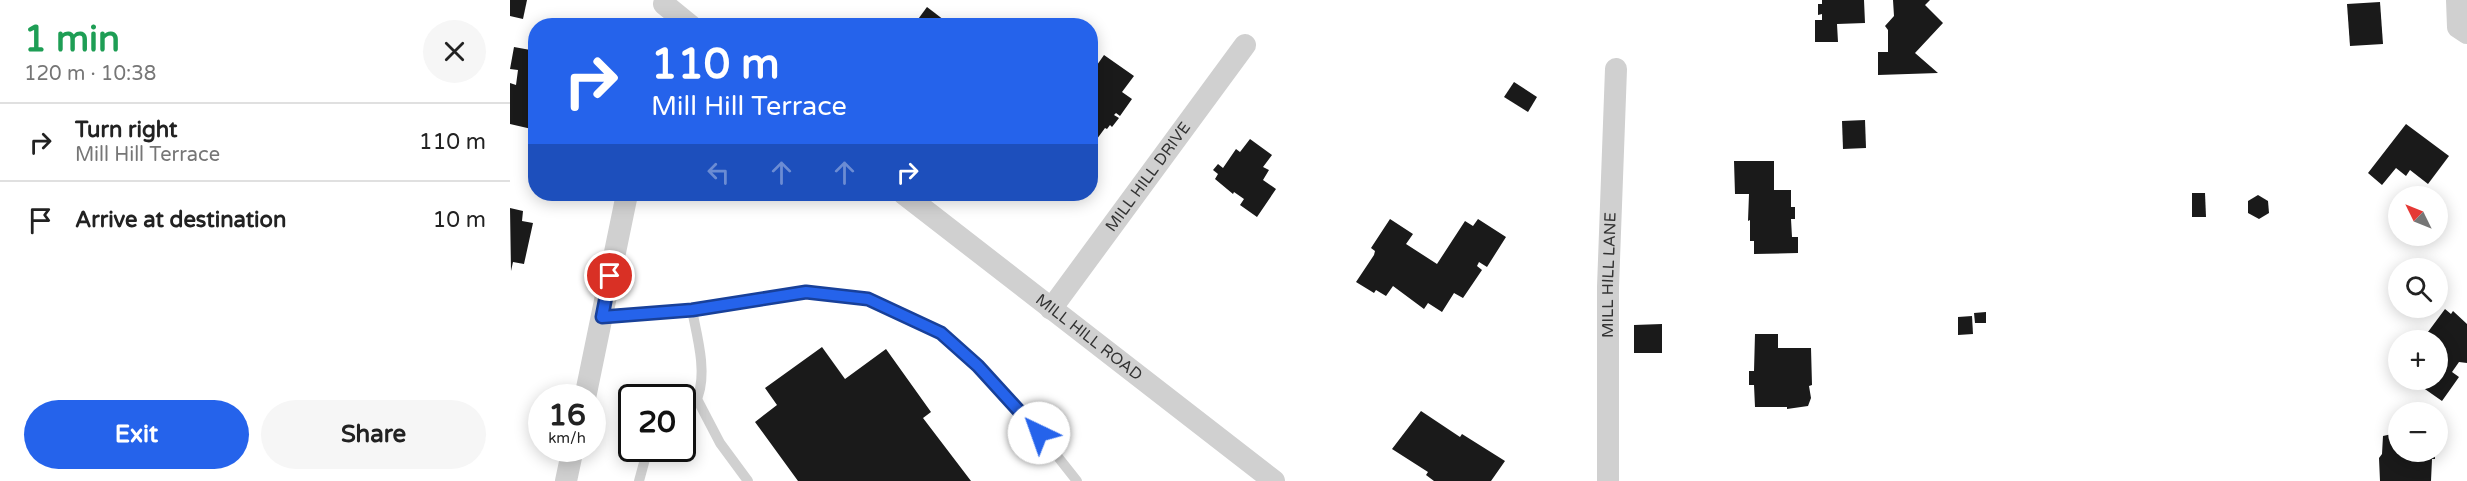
<!DOCTYPE html>
<meta charset="utf-8">
<style>
:root{--surface:#fff;--page:#f6f6f6;--text:#222;--muted:#767676;--line:#e0e0e0;--accent:#2563eb}
body{margin:0;font-family:"Varela Round",sans-serif;background:var(--page);color:var(--text);height:100vh;display:flex;flex-direction:column;font-size:22px;white-space:nowrap}
*{box-sizing:border-box;margin:0}
p{font-size:20px;color:var(--muted)}
.icon{flex:none;width:33px;height:33px;fill:none;stroke:currentColor;stroke-width:2;stroke-linecap:round;stroke-linejoin:round}
.map{position:relative;flex:1;overflow:hidden}
.sheet{display:flex;flex-direction:column;background:var(--surface);width:510px}
.sheet>*{flex:none}
.hud{position:absolute;left:18px;top:18px;width:570px;height:183px;border-radius:24px;box-shadow:0 3px 15px #0003;background:#2563eb;color:#fff;overflow:hidden}
.needle{width:39px;rotate:313deg}
.tools{position:absolute;left:1878px;top:186px;display:grid;gap:12px}
.tools a{display:grid;place-items:center;width:60px;height:60px;border-radius:50%;background:var(--surface);box-shadow:0 3px 15px #0003;font-size:30px}
.speed{position:absolute;left:18px;top:384px;display:flex;gap:12px;font-size:30px;font-weight:700;text-align:center}
.speed>*{display:grid;place-content:center;width:78px;height:78px;border-radius:50%;background:var(--surface);box-shadow:0 3px 15px #0003;line-height:1}
.speed small{font-size:15px;font-weight:400}
.speed .limit{border:3px solid #111;border-radius:9px;background:#fff;color:#111}
.pin{position:absolute;display:grid;place-items:center;width:51px;height:51px;color:#fff;margin:-26px;border:3px solid #fff;border-radius:50%;box-shadow:0 2px 6px #0007}
.me{position:absolute;width:66px;margin:-33px;rotate:318deg;stroke-linejoin:round;filter:drop-shadow(0 0 4px #0008)}
.turn{display:flex;align-items:center;gap:21px;height:126px;padding:0 24px;font-size:27px}
.turn .icon{width:78px;height:78px;stroke-width:2.5}
.turn b{display:block;font-size:42px;line-height:51px}
.lanes{display:flex;align-items:center;height:57px;padding:0 24px;background:#0003;justify-content:center;gap:30px;direction:ltr}
.lanes .off{opacity:.35}
.round{display:grid;place-items:center;flex:none;width:63px;height:63px;border-radius:32px;background:var(--page)}
.summary{display:flex;align-items:center;justify-content:space-between;height:102px;padding:0 24px}
h1{font-size:36px;font-weight:700;line-height:45px;color:#1e9e55}
.button{display:flex;gap:12px;margin-top:auto;padding:12px 24px}
.button a{flex:1;height:69px;border-radius:36px;background:var(--accent);color:#fff;font-size:24px;font-weight:700;line-height:69px;text-align:center}
.button a+a{background:var(--page);color:var(--text)}
ul{padding:0;list-style:none}
li{display:flex;align-items:center;gap:18px;height:78px;padding:0 24px;border-top:2px solid var(--line)}
li div{flex:1}
li b{display:block;font-size:22px}
li em{font-style:normal}
main{display:flex;flex:1;min-height:0}
.map>svg:first-child{display:block}
.building{fill:#1a1a1a}
.lines{fill:none;stroke-linecap:round;stroke-linejoin:round}
.service{stroke:#d0d0d0;stroke-width:10}
.minor{stroke:#d0d0d0;stroke-width:22}
.route-casing{stroke:#184099;stroke-width:15}
.route{stroke:#2563eb;stroke-width:10}
.labels{text-anchor:middle;dominant-baseline:central;stroke-width:6;stroke-linejoin:round;paint-order:stroke}
.street-label{font-size:16px;fill:#333;stroke:#fff}
</style>
<main>
<section class="sheet">
<div class="summary"><div><h1>1 min</h1><p>120 m · 10:38</p></div><a class="round"><svg class="icon" aria-label="close" viewBox="0 0 24 24"><path d="M6 6l12 12M18 6L6 18"/></svg></a></div>
<ul>
<li><svg class="icon" aria-label="right" viewBox="0 0 24 24"><path d="M7 20v-9h11M14 6l5 5-5 5"/></svg><div><b>Turn right</b><p>Mill Hill Terrace</p></div><em>110 m</em></li>
<li><svg class="icon" aria-label="arrive" viewBox="0 0 24 24"><path d="M6 21V4h12l-3 4 3 4H6"/></svg><div><b>Arrive at destination</b></div><em>10 m</em></li>
</ul>
<div class="button"><a>Exit</a><a>Share</a></div>
</section>
<div class="map">
<svg width="1957" height="481" viewBox="0 0 1957 481">
<rect width="100%" height="100%" fill="#fff"/>
<g class="building">
<path d="M0,0H17L13,19L0,16Z"/>
<path d="M1312,0H1354L1355,23L1327,24L1328,42H1305V20H1312V14L1308,15V4H1312Z"/>
<path d="M1383,0H1420L1415,5L1433,23L1405,53L1428,73L1368,75V52H1378V30L1375,26L1384,16Z"/>
<path d="M1870,2L1873,44L1840,46L1837,4Z"/>
<path d="M417,7L434,20L430,26H403Z"/>
<path d="M479,20L482,26H466Z"/>
<path d="M4,47L26,51V130L0,124V83L6,85L8,70L0,69Z"/>
<path d="M594,55L624,76L612,92L622,99L610,116L606,113L604,115L609,118L602,127L600,125L597,129L595,128L584,143L580,140V75Z"/>
<path d="M1004,82L1027,97L1018,112L994,97Z"/>
<path d="M1355,120L1356,148L1333,149L1332,121Z"/>
<path d="M1896,124L1939,156L1918,184L1900,170L1896,176L1886,168L1872,185L1858,173Z"/>
<path d="M740,139L762,155L753,167L759,170L753,180L766,189L747,217L730,205L734,199L724,192L723,194L705,179L708,174L703,170L708,164L713,168L726,149L730,152Z"/>
<path d="M1224,161H1264V190H1281V207H1285V219H1281L1282,237H1288V253L1244,254V241H1240V220L1238,221L1239,194H1225Z"/>
<path d="M1682,193H1695L1696,217H1682Z"/>
<path d="M1748,195L1758,201L1759,213L1749,219L1738,213V201Z"/>
<path d="M0,208L13,211L12,221L23,223L14,264L3,262L1,271Z"/>
<path d="M880,219L903,234L896,244L927,264L955,221L963,226L968,219L996,237L977,267L969,262L967,266L972,270L953,298L944,293L932,312L918,303L914,309L883,286L876,296L866,290L864,293L846,282L864,255L865,251L861,248Z"/>
<path d="M1935,309L1941,314L1943,311L1957,324V363L1949,362L1942,372L1949,377L1932,401L1902,380H1928V340H1912Z"/>
<path d="M1476,312V323H1465L1464,313Z"/>
<path d="M1462,316L1463,334L1448,335V317Z"/>
<path d="M1152,324V353H1124V325Z"/>
<path d="M1245,334H1268V348H1301L1302,385L1299,386L1301,398L1298,406L1277,409V407H1245L1244,385H1239V371H1244Z"/>
<path d="M312,347L335,379L376,349L421,412L413,418L461,481H288L245,422L267,405L255,388Z"/>
<path d="M911,411L950,437L952,434L995,461L981,481H924L916,475L918,472L882,449Z"/>
<path d="M1882,434L1888,435V452H1925V459H1922L1921,481H1870L1869,458L1872,454L1873,436Z"/>
</g>
<g class="lines">
<g class="service">
<path d="M92,317L182,310L296,292L359,299L431,333L468,366L529,433L567,481"/>
<path d="M187,399L210,443L238,481"/>
<path d="M172,414C178,409 185,403 188,396C197,371 187,336 182,310"/>
<path d="M129,481L138,448"/>
</g>
<g class="minor">
<path d="M1947,0L1948,27L1957,33"/>
<path d="M154,4L181,26"/>
<path id="s1" d="M394,194L764,481"/>
<path id="s2" d="M541,309L735,45"/>
<path d="M75,398L117,194"/>
<path d="M56,481L63,448"/>
<path id="s3" d="M1098,481V287L1106,69"/>
</g>
</g>
<g class="lines">
<defs>
<path id="route" d="M100,276L92,317L182,310L296,292L358,299L431,333L468,366L529,433"/>
</defs>
<use href="#route" class="route-casing"/>
<use href="#route" class="route"/>
</g>
<g class="labels">
<g class="street-label">
<text stroke="none"><textPath href="#s2" startOffset="164">MILL HILL DRIVE</textPath></text>
<text stroke="none"><textPath href="#s3" startOffset="206">MILL HILL LANE</textPath></text>
<text stroke="none"><textPath href="#s1" startOffset="234">MILL HILL ROAD</textPath></text>
</g>
</g>
</svg>
<div class="tools">
<a><svg class="needle" viewBox="-14 -14 28 28"><path d="M0-13l5 13h-10z" fill="#e53935"/><path d="M0 13l5-13h-10z" fill="#767676"/></svg></a>
<a><svg class="icon" aria-label="search" viewBox="0 0 24 24"><circle cx="10" cy="10" r="6"/><path d="M15 15l6 6"/></svg></a>
<a>+</a>
<a>−</a>
</div>
<div class="speed"><div>16<small>km/h</small></div><div class="limit">20</div></div>
<div class="pin" style="left:100px;top:276px;background:#d93025"><svg class="icon" aria-label="arrive" viewBox="0 0 24 24"><path d="M6 21V4h12l-3 4 3 4H6"/></svg></div>
<svg class="me" style="left:529px;top:433px" viewBox="-20 -20 40 40"><circle r="19" fill="#fff"/><path d="M0-13L10 11 0 6-10 11z" fill="#2563eb"/></svg>
<div class="hud">
<div class="turn"><svg class="icon" aria-label="right" viewBox="0 0 24 24"><path d="M7 20v-9h11M14 6l5 5-5 5"/></svg><div><b>110 m</b>Mill Hill Terrace</div></div>
<div class="lanes"><svg class="icon off" aria-label="left" viewBox="0 0 24 24"><path d="M17 20v-9H6M10 6l-5 5 5 5"/></svg><svg class="icon off" aria-label="ahead" viewBox="0 0 24 24"><path d="M12 20V5M6 11l6-6 6 6"/></svg><svg class="icon off" aria-label="ahead" viewBox="0 0 24 24"><path d="M12 20V5M6 11l6-6 6 6"/></svg><svg class="icon" aria-label="right" viewBox="0 0 24 24"><path d="M7 20v-9h11M14 6l5 5-5 5"/></svg></div>
</div>
</div>
</main>
